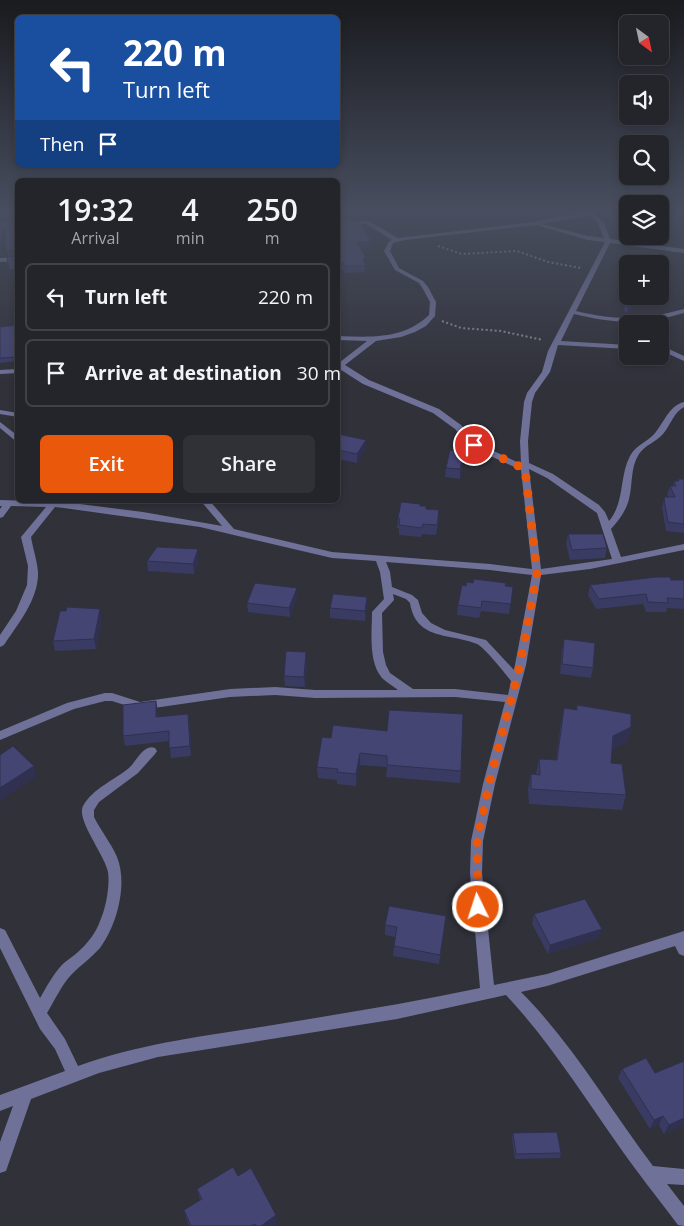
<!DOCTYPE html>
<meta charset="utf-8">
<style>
:root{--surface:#24252b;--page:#303137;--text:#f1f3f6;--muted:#a3a5a9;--line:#414247;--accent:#ea580c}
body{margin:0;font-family:"Open Sans",sans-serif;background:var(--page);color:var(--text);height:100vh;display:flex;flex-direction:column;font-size:19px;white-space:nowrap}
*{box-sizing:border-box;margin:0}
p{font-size:16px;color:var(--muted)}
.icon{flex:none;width:28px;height:28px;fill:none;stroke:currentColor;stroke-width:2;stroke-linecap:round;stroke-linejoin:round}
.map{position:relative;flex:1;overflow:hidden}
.panel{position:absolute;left:15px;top:178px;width:325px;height:325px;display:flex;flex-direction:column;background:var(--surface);border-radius:8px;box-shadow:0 2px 8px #0003,0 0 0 1px var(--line)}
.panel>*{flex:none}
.guide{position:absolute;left:15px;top:15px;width:325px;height:152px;border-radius:8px;box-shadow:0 2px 8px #0003,0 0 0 1px var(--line);background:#1a4fa0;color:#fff;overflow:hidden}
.needle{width:32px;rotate:147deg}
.buttons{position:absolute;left:619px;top:15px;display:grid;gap:10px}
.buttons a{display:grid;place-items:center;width:50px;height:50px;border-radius:8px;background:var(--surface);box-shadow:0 2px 8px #0003,0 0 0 1px var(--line);font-size:25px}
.pin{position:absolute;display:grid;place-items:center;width:42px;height:42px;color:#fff;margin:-21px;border:2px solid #fff;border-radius:50%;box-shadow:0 1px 5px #0007}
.me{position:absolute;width:55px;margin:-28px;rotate:356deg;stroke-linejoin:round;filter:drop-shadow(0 0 4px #0008)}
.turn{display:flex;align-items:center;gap:18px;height:105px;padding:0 25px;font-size:22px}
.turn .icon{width:65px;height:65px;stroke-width:2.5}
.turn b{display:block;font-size:35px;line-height:42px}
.then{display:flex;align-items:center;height:48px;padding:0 25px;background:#0003;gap:10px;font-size:19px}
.eta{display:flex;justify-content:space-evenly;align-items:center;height:85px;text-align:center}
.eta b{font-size:30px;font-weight:600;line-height:35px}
.cta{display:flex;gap:10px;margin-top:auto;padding:10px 25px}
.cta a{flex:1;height:58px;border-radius:8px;background:var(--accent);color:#fff;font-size:20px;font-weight:600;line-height:58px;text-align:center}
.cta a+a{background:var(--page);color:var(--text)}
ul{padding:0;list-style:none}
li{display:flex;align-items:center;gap:15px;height:68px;margin:0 10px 8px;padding:0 15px;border:2px solid var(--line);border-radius:8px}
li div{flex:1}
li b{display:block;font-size:19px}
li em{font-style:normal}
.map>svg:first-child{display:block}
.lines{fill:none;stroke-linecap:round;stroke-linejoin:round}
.path{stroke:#8c8d94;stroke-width:2;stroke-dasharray:2 2.5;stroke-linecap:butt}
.street{fill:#6f7198;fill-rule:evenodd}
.wall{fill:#3a3b62}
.shaded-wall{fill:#303050}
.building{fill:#444572;stroke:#303050}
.route{stroke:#ea580c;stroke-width:9;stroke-dasharray:0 16.2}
</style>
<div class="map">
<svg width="684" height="1226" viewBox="0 0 684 1226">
<rect width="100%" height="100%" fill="#303139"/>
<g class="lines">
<g class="path">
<path d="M438,246L462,254L517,251L548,262L581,268"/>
<path d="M442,321L461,328L501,331L543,340"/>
</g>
<g class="street">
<path d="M587,211H593L604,223L610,239L684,249V253L610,243L576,311C618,321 642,320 684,309V313C642,325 616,324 574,314L561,341L628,345V349L558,345L550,372L535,393L532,402L528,441L529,463L553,474L599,505L605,512L609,521C625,502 619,477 630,456C637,443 651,441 658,429C666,418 670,406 684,402V407C673,413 671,425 663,434C656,442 645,445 639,454C630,468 633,484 629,499C626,511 619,520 611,529L621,557L684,544V550L590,569L541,575L526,665L495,784L483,841L482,873L494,985L547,974L684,931V956L679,954L675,946L547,986L521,992C573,1044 609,1108 653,1166L684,1169V1185L667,1184L684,1206V1226L678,1225C657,1197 636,1171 616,1142C581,1092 548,1040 506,995L397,1019L158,1057L99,1073L31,1099L6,1171L0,1173V1142L13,1106L0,1111V1095L65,1071L55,1049L40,1029L0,948V928L5,930L40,998C46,988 52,976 61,966C65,961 73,957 78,952C87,944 96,933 100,921C106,908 110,886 108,872C105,855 76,820 83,806C93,788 115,780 130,767C137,760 144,744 155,748L157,751L155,754L138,773L99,802L94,810V817C101,831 111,843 117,857C128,884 117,925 100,948C91,958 81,965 72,974C62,984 55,1000 47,1013L65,1039L78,1066C139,1044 203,1036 267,1026C339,1014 410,1003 480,988L470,873L471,841L483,784L505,702L455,697L315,698L275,695L230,697L140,710L112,701H105L74,709L0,740V731L67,703L105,693H112L140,702L230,689L275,687L315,690H398C393,686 386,682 382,678C368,661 372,632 372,612L384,599L380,572L376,561L332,558L200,527L64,508L55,507L31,537C33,549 37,560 38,572C39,599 18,624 4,645L0,647V635L16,611L27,585L28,566L21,537L46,507L11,506L3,517L0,518V509L2,506H0V500L64,502L143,512L222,526L200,500H209L234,529L332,552L490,564L532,569L521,470L471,447L455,429L433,413L363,384L338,368V362H340L367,341L338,340V336C370,337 403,340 429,315L430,302L423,289L419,283L395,270L384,251L389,241L392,240L366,224L338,225V221H369L398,238L533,222ZM590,215L598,224L604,238L588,236L542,224ZM536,225L588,240L605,242L548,351L542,372L527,393L524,402L520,441L521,464L477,443L461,425L439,409L369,380L345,365L376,341L401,337L415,332L426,326L435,316L436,302L428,287L423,281L399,268L390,251L393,243L405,240ZM529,469L547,478L597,513L612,559L541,569ZM386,562L490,570L532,575L514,670L486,640L445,630L431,623L422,613L418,600L412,595L392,587L390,572ZM393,594L406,599L410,603C416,641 451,633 477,644C484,647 505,673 511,681L508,695L455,689H413L390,673L386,665L383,652L382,613L394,600Z"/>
<path d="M18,257V261L0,262V258Z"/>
<path d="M660,345L684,356V361L660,350Z"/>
<path d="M18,369V373L0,374V370Z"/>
<path d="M0,410L18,413V417L0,414Z"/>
<path d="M0,422L18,436V443L0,428Z"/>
</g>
</g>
<g class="wall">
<path d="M0,211H18V275L10,276L9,270L16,257L8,256L5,234L0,255V221L17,222V221L0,220Z"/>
<path d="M338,223L371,247L361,248L366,258V265H365V272L344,273L343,269H338Z"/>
<path d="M629,296H640L627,313L624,311L625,305Z"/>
<path d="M18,325L17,361L0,363V327Z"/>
<path d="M338,434L366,440V449L357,463L338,459Z"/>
<path d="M463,461L460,479L445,477L446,468Z"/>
<path d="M678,479H684V533L666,531L662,508L664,499L669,497L667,495L670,486H673L674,481H678Z"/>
<rect x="304" y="500" width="14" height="4"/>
<path d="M420,506L426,509L439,519L436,535L422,534L421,537L399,535V528H397L398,518Z"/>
<path d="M568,534L607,548L605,558L570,560L566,544Z"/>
<path d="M199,559L194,574L148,571L147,561Z"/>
<path d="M671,580H684V609L667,608L666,612H646L643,604L596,609L588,595L590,585Z"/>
<path d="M466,586H505L513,587L509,614L481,611L479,618L457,615L458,605Z"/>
<path d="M297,588V597L290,617L248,612L247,603Z"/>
<path d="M367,597V607L365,621L330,618V608Z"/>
<path d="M102,619L96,649L55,651L53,641Z"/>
<path d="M564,639L593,668L591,678L560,674L562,649Z"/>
<path d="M307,662L305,687L285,686L284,676Z"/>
<path d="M577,705L631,727L627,742L612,749L611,763L626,795L622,810L529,804L528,789L531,774H536L539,759L556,760L561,723L564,708L576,710Z"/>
<path d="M158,711V717L190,724L191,756L171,758L169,741L125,746L123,736Z"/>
<path d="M322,737L461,771L460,783L386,777L387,767L360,765L356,786L337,784V780L318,778L317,767Z"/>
<path d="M534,914L599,938L548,954L532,924Z"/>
<path d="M385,925L445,926L439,964L393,956L395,937L385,935Z"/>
<path d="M622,1069L684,1125L664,1134L659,1125L650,1129L618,1078Z"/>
<path d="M513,1133L561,1153L560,1158L515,1159L512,1138Z"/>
<path d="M238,1176L277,1224L274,1226H189L186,1218L184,1210L200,1200L197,1189Z"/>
</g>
<g class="shaded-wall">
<path d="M4,227L5,233L0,255V243Z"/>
<path d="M371,241V247L357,248V242Z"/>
<rect x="363" y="258" width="3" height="7"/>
<path d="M18,269V275L10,276L9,270Z"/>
<path d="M637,296H640L627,313L628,307Z"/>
<path d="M366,440V449L357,463V454Z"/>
<path d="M464,452L463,461L460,479V469Z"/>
<path d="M198,549L199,559L194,574L193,564Z"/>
<path d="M297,588V597L290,617L289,608Z"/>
<path d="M367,597V607L365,621V611Z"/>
<path d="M100,609L102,619L96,649L94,639Z"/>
<path d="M306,652L307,662L305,687L304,677Z"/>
<path d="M156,701L158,711V727L156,717Z"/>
<path d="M188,714L190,724L191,756L190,746Z"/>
<path d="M631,727L627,742L610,751L613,736Z"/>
<path d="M360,753V765L356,786V774Z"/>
<path d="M34,766L37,776L0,801V788Z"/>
<path d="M602,929L599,938L548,954L550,945Z"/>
<path d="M663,1116L659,1125L650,1129L654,1120Z"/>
<path d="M684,1118V1125L664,1134L669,1125Z"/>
<path d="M276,1215L277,1224L274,1226H261Z"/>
</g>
<g class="building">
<rect x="0" y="211" width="18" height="4"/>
<path d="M18,219V251L6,250L4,227L0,243V221L17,222Z"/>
<path d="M359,221L371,241L357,242L366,258H363L365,266H344L343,262L338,263V223Z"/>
<path d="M18,256V269L9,270L7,257Z"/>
<path d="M644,257L659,259L658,264H642Z"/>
<path d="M629,296H637L628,307L625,305Z"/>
<path d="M18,325V354L16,357L0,358V327Z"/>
<path d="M338,434L366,440L357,454L338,450Z"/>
<path d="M450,450L464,452L460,469L446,468Z"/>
<path d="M678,479H684V524L668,522L664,499L665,497H675L670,486H676L674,481H679Z"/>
<path d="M401,502L420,504V506H426V509L439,510L437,525L423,524L422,528L399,525L400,519L398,518Z"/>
<path d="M568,534H603L607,548L572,550Z"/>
<path d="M157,547L198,549L193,564L147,561Z"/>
<path d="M656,577H670L671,580H684V599L667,598L668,603L648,602L646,594L599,599L590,585Z"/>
<path d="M474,579L506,583L505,586L513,587L511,604L482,601L481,608L458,605L462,585L466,586L467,582L473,583Z"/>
<path d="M255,583L297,588L289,608L247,603Z"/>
<path d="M333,594L367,597L365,611L330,608Z"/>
<path d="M67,607L100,609L94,639L53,641L60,611H66Z"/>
<path d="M564,639L595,643L593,668L562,664Z"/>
<path d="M286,651L306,652L304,677L284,676Z"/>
<path d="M156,701V717L188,714L190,746L169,748V731L123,736V705Z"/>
<path d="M577,705L631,714V727L613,736L611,763L622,764L626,795L531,789V774L540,775L539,759L557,760L564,708L577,710Z"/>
<path d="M389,710L463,714L461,771L387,765V756L360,753L356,774L337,772L338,769L317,767L322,737L331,738L333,725L387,731Z"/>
<path d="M13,746L34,766L0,788V755Z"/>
<path d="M585,899L602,929L550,945L534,914Z"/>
<path d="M389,906L446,916L440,955L394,946L397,927L385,925Z"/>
<path d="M646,1058L655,1073L684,1061V1118L669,1125L663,1116L654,1120L622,1069Z"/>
<path d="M557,1132L561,1153L516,1154L513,1133Z"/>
<path d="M233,1167L238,1176L251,1168L276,1215L261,1226H256L255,1224L251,1226H191L184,1210L202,1199L197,1189Z"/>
</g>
<linearGradient id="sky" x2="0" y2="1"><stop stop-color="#1a1b1f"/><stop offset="0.55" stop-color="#484e5f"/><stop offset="1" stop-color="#484e5f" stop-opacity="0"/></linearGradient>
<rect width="684" height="383" fill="url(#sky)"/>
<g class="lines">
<path class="route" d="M474,445L525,469L537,573L520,665L489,784L477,841L478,907"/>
</g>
</svg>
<div class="buttons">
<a><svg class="needle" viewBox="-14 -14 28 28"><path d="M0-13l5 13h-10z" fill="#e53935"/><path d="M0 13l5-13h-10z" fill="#a3a5a9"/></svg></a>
<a><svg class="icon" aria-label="sound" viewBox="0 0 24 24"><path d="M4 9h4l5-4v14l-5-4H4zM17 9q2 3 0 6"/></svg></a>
<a><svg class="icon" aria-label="search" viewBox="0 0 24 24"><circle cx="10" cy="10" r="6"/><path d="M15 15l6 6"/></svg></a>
<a><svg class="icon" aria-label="layers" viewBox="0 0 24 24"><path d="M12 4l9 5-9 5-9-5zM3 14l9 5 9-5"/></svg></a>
<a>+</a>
<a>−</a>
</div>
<div class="pin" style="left:474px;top:445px;background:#d93025"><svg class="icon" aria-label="arrive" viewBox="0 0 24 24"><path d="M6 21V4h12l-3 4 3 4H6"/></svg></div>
<svg class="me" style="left:478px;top:907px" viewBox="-20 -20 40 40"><circle r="17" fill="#ea580c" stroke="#fff" stroke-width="3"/><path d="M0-11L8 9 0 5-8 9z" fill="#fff"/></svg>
<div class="guide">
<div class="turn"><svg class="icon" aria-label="left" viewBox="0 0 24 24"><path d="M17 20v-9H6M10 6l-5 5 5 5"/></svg><div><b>220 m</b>Turn left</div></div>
<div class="then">Then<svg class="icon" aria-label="arrive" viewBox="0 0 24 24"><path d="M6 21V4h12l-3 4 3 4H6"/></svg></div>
</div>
<section class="panel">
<div class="eta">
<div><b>19:32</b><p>Arrival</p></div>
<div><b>4</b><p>min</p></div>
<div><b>250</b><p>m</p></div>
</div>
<ul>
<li><svg class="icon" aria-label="left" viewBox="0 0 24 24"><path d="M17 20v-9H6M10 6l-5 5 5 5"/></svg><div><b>Turn left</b></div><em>220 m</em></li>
<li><svg class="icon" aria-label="arrive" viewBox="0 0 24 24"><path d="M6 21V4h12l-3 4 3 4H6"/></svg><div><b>Arrive at destination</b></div><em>30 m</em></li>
</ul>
<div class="cta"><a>Exit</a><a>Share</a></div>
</section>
</div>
